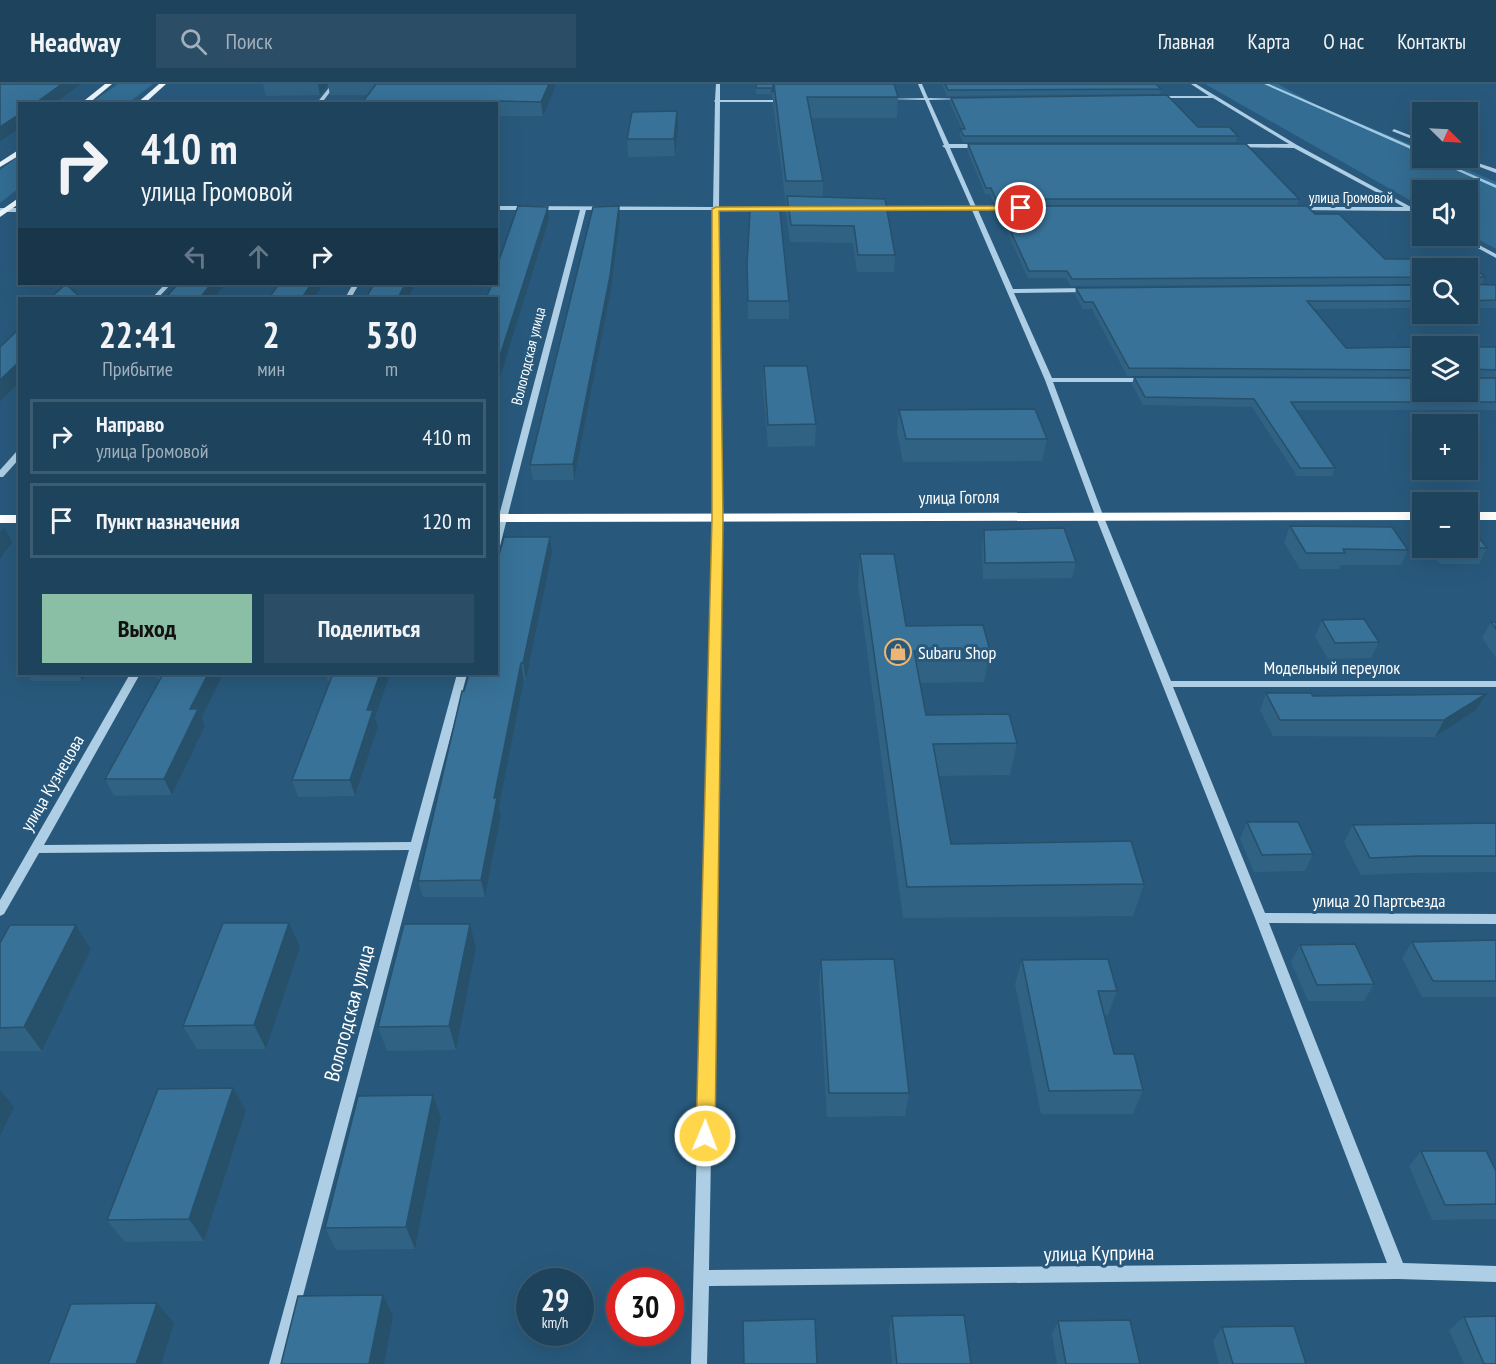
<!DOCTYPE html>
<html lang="ru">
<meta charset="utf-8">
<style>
:root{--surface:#1e435d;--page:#2b4e66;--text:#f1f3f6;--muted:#a1b0bc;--line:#3c5c72;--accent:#8abfa5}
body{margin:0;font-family:"PT Sans Narrow",sans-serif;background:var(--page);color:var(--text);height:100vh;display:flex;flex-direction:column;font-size:22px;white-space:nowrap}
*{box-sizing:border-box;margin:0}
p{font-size:20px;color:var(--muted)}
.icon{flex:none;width:33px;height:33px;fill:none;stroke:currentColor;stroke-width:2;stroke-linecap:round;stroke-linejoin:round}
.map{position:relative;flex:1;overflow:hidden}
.details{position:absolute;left:18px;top:213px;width:480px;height:378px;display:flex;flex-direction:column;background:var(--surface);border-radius:0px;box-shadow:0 6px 24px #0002,0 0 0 2px var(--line)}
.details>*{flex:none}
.hud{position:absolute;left:18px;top:18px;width:480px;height:183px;border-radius:0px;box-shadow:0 6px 24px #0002,0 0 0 2px var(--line);background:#1e435d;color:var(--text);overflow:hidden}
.needle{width:39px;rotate:114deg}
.controls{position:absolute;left:1412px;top:18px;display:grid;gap:12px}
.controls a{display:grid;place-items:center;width:66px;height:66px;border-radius:0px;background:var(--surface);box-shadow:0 6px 24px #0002,0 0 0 2px var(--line);font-size:30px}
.speed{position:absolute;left:516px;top:1184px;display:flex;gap:12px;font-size:30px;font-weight:700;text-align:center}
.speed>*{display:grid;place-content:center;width:78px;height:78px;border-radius:50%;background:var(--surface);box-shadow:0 6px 24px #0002,0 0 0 2px var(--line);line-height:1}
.speed small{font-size:15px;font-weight:400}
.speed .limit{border:9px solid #d22;background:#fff;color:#111}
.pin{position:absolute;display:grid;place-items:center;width:51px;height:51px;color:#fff;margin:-26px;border:3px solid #fff;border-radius:50%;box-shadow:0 2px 6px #0007}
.me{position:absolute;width:66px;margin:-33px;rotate:1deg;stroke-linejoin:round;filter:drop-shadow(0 0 4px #0008)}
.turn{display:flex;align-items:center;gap:21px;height:126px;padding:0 24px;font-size:27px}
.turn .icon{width:78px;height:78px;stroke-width:2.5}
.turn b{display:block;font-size:42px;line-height:51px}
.lanes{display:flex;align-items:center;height:57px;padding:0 24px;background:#0003;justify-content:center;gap:30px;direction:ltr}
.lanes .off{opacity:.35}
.eta{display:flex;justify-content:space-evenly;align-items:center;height:102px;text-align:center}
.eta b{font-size:36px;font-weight:700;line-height:42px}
.action{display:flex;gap:12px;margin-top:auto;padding:12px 24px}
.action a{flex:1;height:69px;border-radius:0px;background:var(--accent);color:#111;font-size:24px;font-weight:700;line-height:69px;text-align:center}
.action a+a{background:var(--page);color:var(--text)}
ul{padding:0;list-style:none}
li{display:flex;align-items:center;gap:18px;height:75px;margin:0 12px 9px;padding:0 12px;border:3px solid var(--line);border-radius:0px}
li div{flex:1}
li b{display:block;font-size:22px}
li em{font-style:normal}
header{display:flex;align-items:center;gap:36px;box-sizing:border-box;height:84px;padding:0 30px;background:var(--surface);border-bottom:2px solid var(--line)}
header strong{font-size:28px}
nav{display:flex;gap:33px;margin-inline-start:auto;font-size:21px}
.search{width:420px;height:54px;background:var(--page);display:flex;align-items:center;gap:15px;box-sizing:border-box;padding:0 21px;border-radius:0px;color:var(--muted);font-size:22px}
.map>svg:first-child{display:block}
.green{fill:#336d93}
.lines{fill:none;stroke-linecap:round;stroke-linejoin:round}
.stream{fill:#a1cbe4;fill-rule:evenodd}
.minor{fill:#adcee4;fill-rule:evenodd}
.major{fill:#ecf5fc;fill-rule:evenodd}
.highway{fill:#fff;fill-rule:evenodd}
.wall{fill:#306283}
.shaded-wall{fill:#27506a}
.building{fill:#387298;stroke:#27506a;stroke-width:1.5}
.route{fill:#ffd54a;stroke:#a68a30;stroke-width:1.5}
.labels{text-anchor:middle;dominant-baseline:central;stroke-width:6;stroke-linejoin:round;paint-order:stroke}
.far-street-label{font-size:15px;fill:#fff;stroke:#28597c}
.street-label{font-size:18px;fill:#fff;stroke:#28597c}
.poi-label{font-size:18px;fill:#fff;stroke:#28597c;text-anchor:start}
.near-street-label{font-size:21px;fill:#fff;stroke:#28597c}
</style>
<header>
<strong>Headway</strong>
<div class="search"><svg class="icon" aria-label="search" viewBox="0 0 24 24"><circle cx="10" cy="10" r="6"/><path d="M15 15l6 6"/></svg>Поиск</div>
<nav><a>Главная</a><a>Карта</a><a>О нас</a><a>Контакты</a></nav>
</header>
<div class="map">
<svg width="1496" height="1280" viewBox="0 0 1496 1280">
<rect width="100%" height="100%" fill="#28597c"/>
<g class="green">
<path d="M118,0H153L128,19H91Z"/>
<path d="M1205,0H1278L1316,21L1422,65V74H1442L1496,98V165L1467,149V106H1422V123Z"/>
<path d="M19,72V104L0,119V86Z"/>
</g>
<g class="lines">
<g class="stream">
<path d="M1264,0H1269L1422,67V70Z"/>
<path d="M1429,74H1434L1496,101V104Z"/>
</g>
<g class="minor">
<path d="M332,0H336L321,20H316Z"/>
<path d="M716,0H720V16H785L787,17L785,18H720L719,123H799L802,125L799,127L719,126L722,435L709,1186L1387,1179L1255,834L1095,431L1045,296L972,126L874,127L871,125L874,123H971L945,64L942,62L944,61L925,16L883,15L924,14L918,0H922L928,14L967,15L929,16L949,60H981L984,62L981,64H950L976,123L1012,122L1015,124L1012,126H978L1013,205L1090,204L1093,206L1090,208L1014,209L1052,294H1145L1149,296L1145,298H1053L1103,431L1171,597H1496V603H1173L1265,829L1496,830V840L1269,839L1403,1179L1496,1182V1198L1398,1195L709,1202L707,1280H691L714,435L713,126H586L500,462L496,465V443L580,126H496V122L713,123L715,18L714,17L715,16Z"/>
<path d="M1191,0H1196L1297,61L1422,129V133L1410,127L1295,126V124L1297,123H1404L1294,64L1232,63L1234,60H1289L1213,14H1155L1153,13L1155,12H1209Z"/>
<path d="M1394,45L1422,56V59L1392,47Z"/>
<path d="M1456,74H1463L1496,85V89Z"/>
<rect x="0" y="124" width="20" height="4"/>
<path d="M1456,152H1462L1496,170V174Z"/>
<path d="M165,200H171L158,214H152Z"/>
<path d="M353,200H359L351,214H345Z"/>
<path d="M17,367H20V374L3,393H0V386Z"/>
<path d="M130,590H140L44,761L411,758L457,590H467L285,1280H269L409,766L39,769L4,830L0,832V816Z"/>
</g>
<g class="major">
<path d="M105,0H112L88,20H80Z"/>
<path d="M159,0H166L144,20H136Z"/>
<path d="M20,65V71L0,83V78Z"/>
<path d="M20,113V119L0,133V127Z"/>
</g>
<g class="highway">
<path d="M1422,428V436L496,438V430Z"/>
<rect x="1467" y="428" width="29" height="8"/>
<rect x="0" y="431" width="20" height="8"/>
</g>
</g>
<g class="wall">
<path d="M263,0H555L556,2L543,32H497L496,33V20H361L367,11H330L328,1L320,11L266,12Z"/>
<path d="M755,0L898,13L897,34H811L823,97V113L895,171L894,188H857L853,159L790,158L786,128L787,121H786L773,20V13H772V10H756Z"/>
<path d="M942,0H1156L1161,5L1160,10L947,12Z"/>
<path d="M951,14L1198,43L1238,52L1236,58H963L960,51V45H962L950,19Z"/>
<path d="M678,44L675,72L628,73L627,55Z"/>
<path d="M968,60L1299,115L1297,121H995L990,110H985L967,66Z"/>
<path d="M619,122L620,135L611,206L574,396H533L530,381Z"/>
<path d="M999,122H1307L1315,130H1339L1385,175H1464L1485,193L1482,200H1468L1495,201L1496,202V224H1467V184H1422V200L1071,202L1066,194H1028L998,128Z"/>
<path d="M747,181L789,217V235H748Z"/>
<path d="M1422,201V224L1313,225L1346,264L1422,263V293L1127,292L1092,225H1083L1075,211L1076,204Z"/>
<path d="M1467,263H1496V294L1470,293L1496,294V326H1296L1335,384L1332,392H1297L1252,323L1143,321L1132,300L1134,293L1422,308Z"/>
<path d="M764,282L816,340L815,362L768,363L763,304Z"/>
<path d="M899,326L1047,355L1042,377L903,378L897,348Z"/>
<path d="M1290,442L1408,466L1401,481H1340L1339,485H1300L1284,458Z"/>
<path d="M984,446L1076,478L1072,494L983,495L982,462Z"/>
<path d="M1428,464H1487L1479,480H1440Z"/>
<path d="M552,469L526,596H524L499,723L501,731L485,813H423L418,797L464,607Z"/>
<path d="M860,470L906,542L990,567L984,598L920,599L926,631L1017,659L1010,691L939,692L951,760L1144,800L1133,832L903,834L858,501Z"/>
<path d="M1322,536L1379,558L1371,574L1328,575L1315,552Z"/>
<path d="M1491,538H1496V574L1482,554Z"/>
<path d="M27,590H87L82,597H31Z"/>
<path d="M155,590H223L202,633L205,642L172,711L114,712L105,695L159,597Z"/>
<path d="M390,590L375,634L378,643L355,712L298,713L292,696L329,600L326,592Z"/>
<path d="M1266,609L1313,612L1486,610L1476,626L1435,653L1273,652L1260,626Z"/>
<path d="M1247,738L1313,770L1305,787L1254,788L1240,755Z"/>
<path d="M1496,739V788L1411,789L1361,791L1344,758L1353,741Z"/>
<path d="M76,841L91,865L42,967H0V859Z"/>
<path d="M1496,856V913H1422L1402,874L1412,858Z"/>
<path d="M1300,861L1374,900L1364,917H1308L1291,878Z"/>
<path d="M300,863L266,965H197L183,942Z"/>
<path d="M476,864L456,966L387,967L378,943Z"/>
<path d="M821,876L909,1009L905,1032L827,1033L819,900Z"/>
<path d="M1022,876L1117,907L1108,931H1104L1114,970L1143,1006L1133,1030H1041L1015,900Z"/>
<path d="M433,1011L441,1034L415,1165L336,1166L325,1144Z"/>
<path d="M246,1027L204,1157L125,1158L107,1136Z"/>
<path d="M1421,1067L1496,1087V1135L1432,1136L1409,1082Z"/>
<path d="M892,1232L971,1280H892L889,1245Z"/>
<path d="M1464,1233L1496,1280H1464L1449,1246Z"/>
<path d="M1058,1237L1140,1280H1057L1052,1250Z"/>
<path d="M1222,1243L1306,1280H1219L1213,1257Z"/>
</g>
<g class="shaded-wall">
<path d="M62,0H81L53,20H34Z"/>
<path d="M318,0H328V1L320,11Z"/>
<path d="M549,0H555L556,2L543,32L541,18Z"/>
<path d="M677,27L678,44L675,72L674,55Z"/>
<path d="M20,30V44L0,57V43Z"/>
<path d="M619,122L620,135L611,206L574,396L573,380Z"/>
<path d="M548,123L549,135L496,306V284Z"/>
<path d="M211,200H225L214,214H200Z"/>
<path d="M311,200H323L314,214H302Z"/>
<path d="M405,200H415L408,214H398Z"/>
<path d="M20,277V298L0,317L1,320L0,321V296Z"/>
<path d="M4,443L12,458L0,475V448Z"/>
<path d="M550,453L552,469L526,596L523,579Z"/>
<path d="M521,579L524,596L499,723L501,731L485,813L481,796L494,714Z"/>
<path d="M79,590H87L82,597Z"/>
<path d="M208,590H223L202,633L205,642L172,711L164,695L190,625Z"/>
<path d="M380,590H390L375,634L378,643L355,712L350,696L367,626Z"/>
<path d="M1486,610L1476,626L1435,653L1444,636Z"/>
<path d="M289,839L300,863L266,965L254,941Z"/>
<path d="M470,840L476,864L456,966L449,942Z"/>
<path d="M76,841L91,865L42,967L24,943Z"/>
<path d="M233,1004L246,1027L204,1157L189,1135Z"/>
<path d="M0,1006L14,1023L0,1052Z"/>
<path d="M433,1011L441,1034L415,1165L406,1143Z"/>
<path d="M383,1211L393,1232L384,1280H369Z"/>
<path d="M157,1219L174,1239L161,1280H136Z"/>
</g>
<g class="building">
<path d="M0,0H62L34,20H20V30L0,43Z"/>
<path d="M376,0H549L541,18L495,17L494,20H361Z"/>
<path d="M756,0H773V8H772V4H756Z"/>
<path d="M774,0H894L898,13H807L823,97H786Z"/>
<path d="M945,0H1156L1161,5L948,6Z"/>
<path d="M1167,11L1198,43H1229L1238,52H964L960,45H965L951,14Z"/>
<path d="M677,27L674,55H627L632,28Z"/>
<path d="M968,60H1246L1299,115H996L991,104H986Z"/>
<path d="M787,112L885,115L895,171H858L854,142L791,141Z"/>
<path d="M518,122L548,123L496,284V214H486L492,200H496V185Z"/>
<path d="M619,122L610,192L573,380L530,381L593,123Z"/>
<path d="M999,122H1307L1315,130H1339L1385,175H1464L1485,193H1468V200L1495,201L1496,202V216L1467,217V184H1422V193L1072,195L1067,187H1029Z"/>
<path d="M750,127H780L789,217H748L747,181Z"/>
<path d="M66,200L81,214H50Z"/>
<path d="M178,200H211L200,214H165Z"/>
<path d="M279,200H311L302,214H269Z"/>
<path d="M374,200H405L398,214H366Z"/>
<path d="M1422,201V217H1307L1346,264L1422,263V286L1129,284L1093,218H1084L1076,204Z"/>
<path d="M20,244V277L0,296V263Z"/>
<path d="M1467,263H1496V286L1470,285L1468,291L1470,294H1496V318H1291L1335,384H1300L1254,315L1145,313L1134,293L1422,294V308H1467Z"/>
<path d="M764,282H807L816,340L768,341Z"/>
<path d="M1035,325L1047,355H906L899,326Z"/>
<path d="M1467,441H1469L1487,464H1448H1467Z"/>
<path d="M1290,442L1392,443L1408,466L1343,465L1345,469H1306Z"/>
<path d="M1064,444L1076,478L985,479L984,446Z"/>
<path d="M504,453H550L523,579H521L494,714H497L481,796L418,797L462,607H464L469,590H496V482Z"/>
<path d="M860,470H894L906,542L983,541L990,567H914L926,631L1009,630L1017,659L933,660L951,760L1131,757L1144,800L907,803Z"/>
<path d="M1364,535L1379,558L1335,559L1322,536Z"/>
<path d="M1491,538H1496V545Z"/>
<path d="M155,590H208L190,625H198L164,695H105L163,590Z"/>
<path d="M327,590H380L367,626H373L350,696H292L332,592H326Z"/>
<path d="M1266,609H1311L1313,612L1486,610L1444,636H1280Z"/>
<path d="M1247,738H1298L1313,770L1262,771Z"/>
<path d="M1496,739V772H1421L1370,774L1353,741Z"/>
<path d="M223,839H289L254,941L183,942Z"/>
<path d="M404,840H470L449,942L378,943Z"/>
<path d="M10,841H76L24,943L0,944V859Z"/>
<path d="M1496,856V897H1433L1412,858Z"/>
<path d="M1355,860L1374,900L1317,901L1300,861Z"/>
<path d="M894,875L909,1009H829L821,876Z"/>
<path d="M1108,875L1117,907H1098L1114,970H1134L1143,1006L1049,1007L1022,876Z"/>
<path d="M233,1004L189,1135L107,1136L158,1005Z"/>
<path d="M433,1011L406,1143L325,1144L358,1012Z"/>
<path d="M1421,1067H1486L1496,1087V1120L1445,1121Z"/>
<path d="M383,1211L369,1280H281L298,1212Z"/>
<path d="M157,1219L136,1280H48L71,1220Z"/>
<path d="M964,1231L971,1280H897L892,1232Z"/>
<path d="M1496,1232V1280H1484L1464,1233Z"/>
<path d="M815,1235L817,1280H744L743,1237Z"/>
<path d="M1130,1236L1140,1280H1066L1058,1237Z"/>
<path d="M1294,1242L1306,1280H1233L1222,1243Z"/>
</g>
<path class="route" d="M1021,122L1023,126L719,127L723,435L715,1052L712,1058L705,1060L699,1058L696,1052L712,435V125L716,123Z"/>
<defs>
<symbol id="shop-ring" viewBox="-11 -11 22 22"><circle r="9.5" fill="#28597c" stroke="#ebb673" stroke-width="1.5"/><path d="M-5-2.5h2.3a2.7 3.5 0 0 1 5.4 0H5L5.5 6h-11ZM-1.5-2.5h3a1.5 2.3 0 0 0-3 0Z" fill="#ebb673"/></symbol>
</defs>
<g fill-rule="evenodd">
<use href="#shop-ring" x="883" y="553" width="30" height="30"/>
</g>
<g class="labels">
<g class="far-street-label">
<text x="1351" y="113">улица Громовой</text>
<text transform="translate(528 272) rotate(-76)">Вологодская улица</text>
</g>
<g class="street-label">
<text transform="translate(959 413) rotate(-1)">улица Гоголя</text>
<text x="1332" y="583">Модельный переулок</text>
<text transform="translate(52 699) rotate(-60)">улица Кузнецова</text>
<text x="1379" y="816">улица 20 Партсъезда</text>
</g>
<g class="poi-label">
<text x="918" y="568">Subaru Shop</text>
</g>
<g class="near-street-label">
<text transform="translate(349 929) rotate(-75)">Вологодская улица</text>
<text transform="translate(1099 1169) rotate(-1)">улица Куприна</text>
</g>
</g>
</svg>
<div class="controls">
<a><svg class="needle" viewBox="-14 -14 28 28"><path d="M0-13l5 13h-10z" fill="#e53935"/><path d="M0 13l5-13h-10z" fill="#a1b0bc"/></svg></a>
<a><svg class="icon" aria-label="sound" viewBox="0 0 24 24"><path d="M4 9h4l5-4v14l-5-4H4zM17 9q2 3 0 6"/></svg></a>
<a><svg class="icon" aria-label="search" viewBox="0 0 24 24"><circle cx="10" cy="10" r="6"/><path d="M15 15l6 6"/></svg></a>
<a><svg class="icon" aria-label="layers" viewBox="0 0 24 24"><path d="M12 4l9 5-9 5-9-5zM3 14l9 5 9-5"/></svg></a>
<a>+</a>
<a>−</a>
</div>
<div class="speed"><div>29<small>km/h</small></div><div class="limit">30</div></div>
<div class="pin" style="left:1021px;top:124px;background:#d93025"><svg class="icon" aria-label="arrive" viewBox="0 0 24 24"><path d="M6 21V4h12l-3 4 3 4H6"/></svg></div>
<svg class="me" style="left:705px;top:1052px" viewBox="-20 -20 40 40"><circle r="17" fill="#ffd54a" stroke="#fff" stroke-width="3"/><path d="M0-11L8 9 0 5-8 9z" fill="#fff"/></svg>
<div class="hud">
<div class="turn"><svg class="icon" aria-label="right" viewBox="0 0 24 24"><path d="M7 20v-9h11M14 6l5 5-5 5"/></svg><div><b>410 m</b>улица Громовой</div></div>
<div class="lanes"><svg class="icon off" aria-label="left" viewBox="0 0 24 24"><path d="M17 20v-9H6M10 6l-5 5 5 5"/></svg><svg class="icon off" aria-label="ahead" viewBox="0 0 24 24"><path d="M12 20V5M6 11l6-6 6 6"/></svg><svg class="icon" aria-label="right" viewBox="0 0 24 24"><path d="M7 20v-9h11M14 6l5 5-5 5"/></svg></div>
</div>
<section class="details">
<div class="eta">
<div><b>22:41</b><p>Прибытие</p></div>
<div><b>2</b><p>мин</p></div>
<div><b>530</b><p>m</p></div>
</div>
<ul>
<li><svg class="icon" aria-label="right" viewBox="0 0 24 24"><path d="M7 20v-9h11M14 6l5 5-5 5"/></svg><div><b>Направо</b><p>улица Громовой</p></div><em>410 m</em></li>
<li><svg class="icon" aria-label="arrive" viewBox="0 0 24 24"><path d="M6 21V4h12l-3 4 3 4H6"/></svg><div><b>Пункт назначения</b></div><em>120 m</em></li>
</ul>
<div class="action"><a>Выход</a><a>Поделиться</a></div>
</section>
</div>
